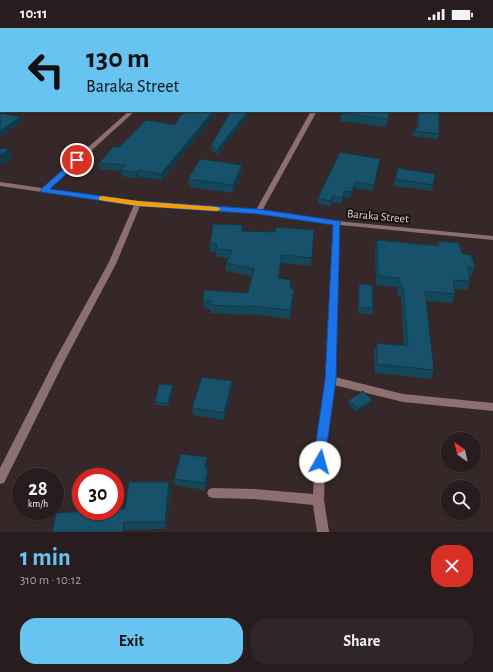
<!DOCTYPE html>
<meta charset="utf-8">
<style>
:root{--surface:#281d1e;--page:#302627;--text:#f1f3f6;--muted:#a5a2a4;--line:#443b3c;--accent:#67c4f0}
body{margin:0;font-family:"Alegreya Sans",sans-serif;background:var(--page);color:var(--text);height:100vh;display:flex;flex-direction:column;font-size:15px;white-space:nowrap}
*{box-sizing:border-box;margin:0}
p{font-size:13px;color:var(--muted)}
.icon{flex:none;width:22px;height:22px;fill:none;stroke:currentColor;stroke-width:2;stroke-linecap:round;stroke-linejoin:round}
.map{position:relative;height:504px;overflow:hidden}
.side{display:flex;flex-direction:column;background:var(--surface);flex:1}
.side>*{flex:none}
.hud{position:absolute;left:0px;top:0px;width:493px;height:84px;box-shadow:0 1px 3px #0004,0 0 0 1px var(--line);background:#67c4f0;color:#111;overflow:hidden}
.needle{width:26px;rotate:326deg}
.tools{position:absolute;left:441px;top:404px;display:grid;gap:8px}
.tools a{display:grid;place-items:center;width:40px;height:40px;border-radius:50%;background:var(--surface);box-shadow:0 1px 3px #0004,0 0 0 1px var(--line);font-size:20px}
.speed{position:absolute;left:12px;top:440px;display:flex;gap:8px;font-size:20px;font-weight:700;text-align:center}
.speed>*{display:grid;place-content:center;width:52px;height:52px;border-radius:50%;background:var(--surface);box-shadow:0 1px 3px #0004,0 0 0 1px var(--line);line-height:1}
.speed small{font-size:10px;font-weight:400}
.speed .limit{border:6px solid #d22;background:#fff;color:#111}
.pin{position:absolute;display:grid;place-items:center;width:34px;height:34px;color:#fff;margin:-17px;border:2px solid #fff;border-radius:50%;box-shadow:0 1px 4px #0007}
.me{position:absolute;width:44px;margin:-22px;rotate:7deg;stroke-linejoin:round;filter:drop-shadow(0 0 3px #0008)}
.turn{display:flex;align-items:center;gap:14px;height:84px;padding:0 20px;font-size:18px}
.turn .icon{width:52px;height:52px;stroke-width:2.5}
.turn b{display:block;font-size:28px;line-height:34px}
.round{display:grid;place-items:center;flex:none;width:42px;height:42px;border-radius:16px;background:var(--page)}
.summary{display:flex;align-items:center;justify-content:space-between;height:68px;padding:0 20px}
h1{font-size:24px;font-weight:600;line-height:30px;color:var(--accent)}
.primary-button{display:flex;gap:8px;margin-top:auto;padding:8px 20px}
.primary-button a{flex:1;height:46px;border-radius:16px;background:var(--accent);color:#111;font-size:16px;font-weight:600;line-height:46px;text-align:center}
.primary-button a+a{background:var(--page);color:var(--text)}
.status{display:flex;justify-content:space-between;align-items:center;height:28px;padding:0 20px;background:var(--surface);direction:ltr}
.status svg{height:11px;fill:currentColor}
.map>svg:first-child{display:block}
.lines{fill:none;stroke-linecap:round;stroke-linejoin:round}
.minor{fill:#8e6f6f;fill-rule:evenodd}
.wall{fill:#15475b}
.shaded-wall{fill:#11394a}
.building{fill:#18526a;stroke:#11394a}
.route{fill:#1a73e8;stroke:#114b97}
.slow{fill:#f59e0b}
.labels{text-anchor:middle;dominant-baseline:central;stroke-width:4;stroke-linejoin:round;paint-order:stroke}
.street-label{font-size:12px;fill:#ddd4d4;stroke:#191212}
</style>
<div class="status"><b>10:11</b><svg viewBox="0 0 49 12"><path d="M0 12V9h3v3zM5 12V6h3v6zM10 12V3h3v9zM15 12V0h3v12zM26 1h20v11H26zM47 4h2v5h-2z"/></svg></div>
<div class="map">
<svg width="493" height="504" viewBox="0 0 493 504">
<rect width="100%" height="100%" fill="#362728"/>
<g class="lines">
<g class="minor">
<path d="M209,0H221L222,1H210Z"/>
<path d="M345,0H357L358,1H346Z"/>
<rect x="0" y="51" width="1" height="2"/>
<path d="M129,83H135L49,161L138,174L256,182L311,83H317L262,183L337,193L493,208V212L340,197L335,349L403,366L493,375V383L403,374L334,357L325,434L324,472L329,504H317L313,477L254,471L213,470L209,469L207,465L209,461L213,460L254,461L313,466L315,434L325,352L333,197L258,186L140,178L116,236L66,330L4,455L0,456V440L56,330L108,236L134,177L0,158V154L42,160Z"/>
</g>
</g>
<g class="wall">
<path d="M187,83H218L162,152L139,149L137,151L122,148L121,143L100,141L99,135L119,119L175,97Z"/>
<path d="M231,83L218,127L211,122V117Z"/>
<path d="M390,83L386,99L340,93L341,85Z"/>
<path d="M418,83H438L439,106L438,111L412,108L413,103L417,100Z"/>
<path d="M380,131L373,163L355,160L350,170L344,169L341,176L332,174L331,178L318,176V170Z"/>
<path d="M242,146L233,165L189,159L188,151Z"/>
<path d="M395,151L433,157L432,163L394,158Z"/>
<path d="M242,197V203L275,204L314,202L311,238L281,235L279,250L290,260L294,261V269L290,291L249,286V287L211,285L210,281L204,280L203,272L248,265L252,248L226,243V235L228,230L217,229L216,224H210V216Z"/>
<path d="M377,212L437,217L438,213L462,226L475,239L471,248H469L470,253L467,262L454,261L455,266L452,275L426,273L434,342L431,351L375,345L374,324L377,315L404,318L401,268H398L397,259L376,257L375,220Z"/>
<path d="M359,256L373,280L372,287L358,285V262Z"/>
<path d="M232,353V360L224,392L193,387L192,380Z"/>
<path d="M173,361L169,378L155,377V374Z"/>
<path d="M349,372H372L371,375L357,384L348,376Z"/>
<path d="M207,436L206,440H208L209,446L205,462L175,457L174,451Z"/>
<path d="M171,462L166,501L126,502L52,504L125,481Z"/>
</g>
<g class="shaded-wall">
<path d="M56,0H65L63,1H53Z"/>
<path d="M213,83H218L162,152L161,146Z"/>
<path d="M248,83H252L218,127L217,122Z"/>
<path d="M20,89L22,94L0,109V103Z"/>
<path d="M9,121L12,130L0,139V128Z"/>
<path d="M242,137V146L233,165V157Z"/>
<path d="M138,142L139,149L137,151L136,144Z"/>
<path d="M356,154L355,160L350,170L351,164Z"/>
<path d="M345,163L344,169L341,176L342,170Z"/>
<path d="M333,168L332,174L331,178V173Z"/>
<path d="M294,261V269L290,291V282Z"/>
<path d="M232,353V360L224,392V385Z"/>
<path d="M173,357V361L169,378L168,375Z"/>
<path d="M372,372L371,375L357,384L358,381Z"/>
<path d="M207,429V436L205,446V440Z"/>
<path d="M208,440L209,446L205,462V455Z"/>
<path d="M169,454L171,462L166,501L165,494Z"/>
<path d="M124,494L126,502V504H123Z"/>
</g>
<g class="building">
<path d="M0,0H56L53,1H1V11H0Z"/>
<path d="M187,83H213L161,146L138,142L136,144L121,142L125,137L99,135L114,118L119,119L146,92L175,97L181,86H184Z"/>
<path d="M231,83H248L217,122L211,117Z"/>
<path d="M341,83H389L388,91L341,85Z"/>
<path d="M419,83H438L439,84V106L413,103L420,98L418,97Z"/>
<path d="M0,85L20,89L0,103Z"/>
<path d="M0,120L9,121L0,128Z"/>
<path d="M340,124L380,131L374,157L356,154L351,164L345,163L342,170L333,168L331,173L318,170Z"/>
<path d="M200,131L242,137L233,157L188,151Z"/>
<path d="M398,140L435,146L433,157L395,151Z"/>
<path d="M213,196L242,197V203L275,204L276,199L314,202L312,230L282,227L278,250L291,252L290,260L294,261L290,282L249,278V279L210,277L212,273L203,272L204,262L248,265L254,241L226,235L232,222L216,221L217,216H210Z"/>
<path d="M377,212L439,218L438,213L459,215L462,226L471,227L475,239H467L470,253L453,252L455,266L425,263L434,342L377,336V315L408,318L403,259H401L399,250L378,248Z"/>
<path d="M359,256L372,257L373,280L359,279Z"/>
<path d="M202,349L232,353L224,385L192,380Z"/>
<path d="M159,356L173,357L168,375L155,374Z"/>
<path d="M363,363L372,372L358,381L349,372Z"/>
<path d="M181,426L207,429L205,440H208L205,455L174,451Z"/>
<path d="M129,454H169L165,494H124L123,504H52L56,485L88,483H115V481H125Z"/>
</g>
<path class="route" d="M77,130L79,131V134L50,161L138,173L258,181L340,193L336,352L324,438L320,440L315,438L313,434L325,352L333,197L258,186L138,178L41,164V161Z"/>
<path class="slow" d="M102,168L138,173L217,179L221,181L217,183L138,178L99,172V169Z"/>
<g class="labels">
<g class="street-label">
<text transform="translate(378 188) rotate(5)">Baraka Street</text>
</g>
</g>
</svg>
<div class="tools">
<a><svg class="needle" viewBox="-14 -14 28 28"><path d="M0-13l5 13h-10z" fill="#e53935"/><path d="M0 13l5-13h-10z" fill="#a5a2a4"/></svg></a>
<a><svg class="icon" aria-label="search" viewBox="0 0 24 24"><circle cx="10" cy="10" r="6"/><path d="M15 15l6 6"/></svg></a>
</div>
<div class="speed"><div>28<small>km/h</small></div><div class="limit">30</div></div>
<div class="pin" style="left:77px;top:132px;background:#d93025"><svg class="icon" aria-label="arrive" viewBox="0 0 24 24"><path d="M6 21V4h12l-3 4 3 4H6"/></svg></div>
<svg class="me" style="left:320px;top:434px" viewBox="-20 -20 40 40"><circle r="19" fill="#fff"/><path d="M0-13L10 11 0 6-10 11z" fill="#1a73e8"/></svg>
<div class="hud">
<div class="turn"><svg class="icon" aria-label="left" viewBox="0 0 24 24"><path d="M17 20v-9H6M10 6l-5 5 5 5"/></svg><div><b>130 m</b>Baraka Street</div></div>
</div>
</div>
<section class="side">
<div class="summary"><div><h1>1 min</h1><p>310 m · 10:12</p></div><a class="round" style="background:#d93025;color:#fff"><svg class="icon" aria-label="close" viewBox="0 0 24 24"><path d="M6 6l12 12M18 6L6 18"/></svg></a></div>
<div class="primary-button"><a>Exit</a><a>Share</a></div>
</section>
